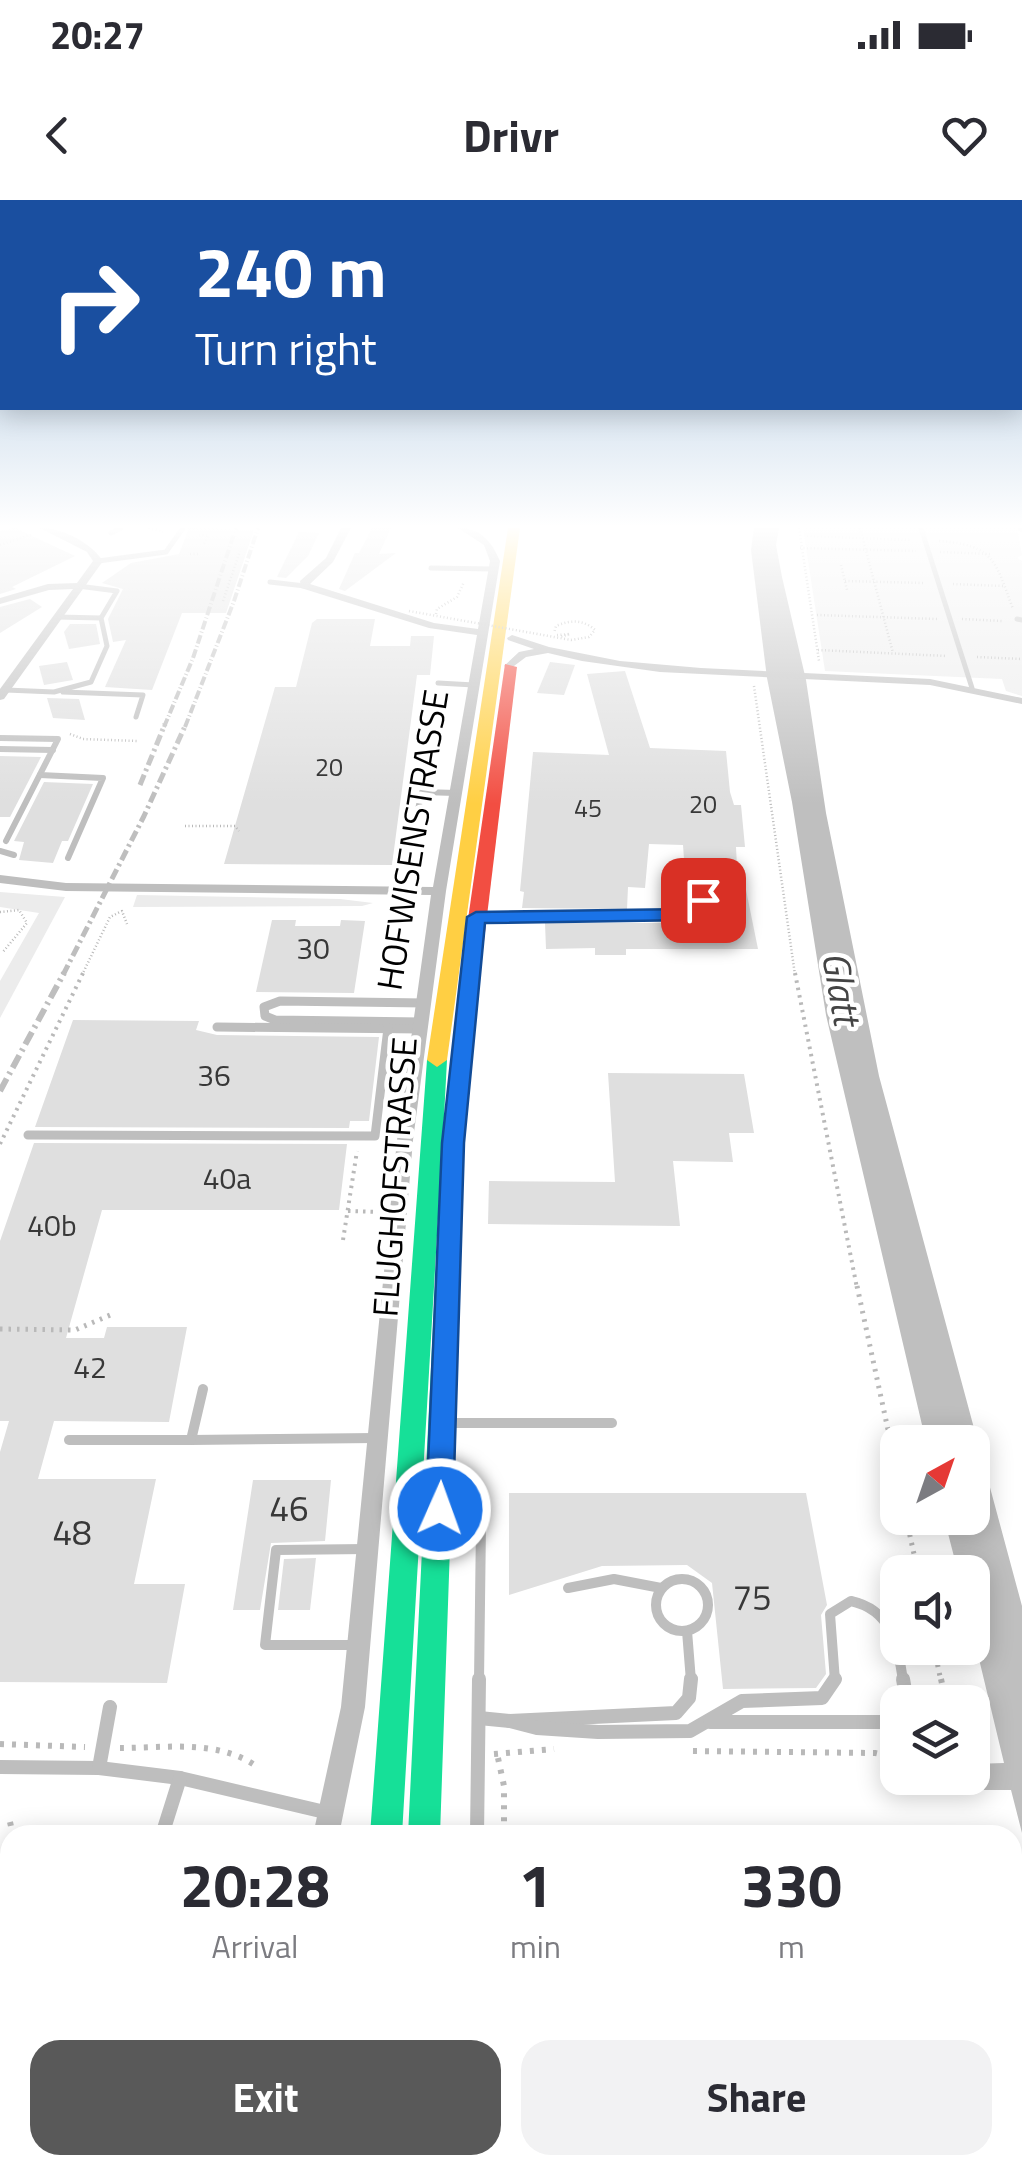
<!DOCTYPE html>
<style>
:root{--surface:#fff;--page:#f2f2f3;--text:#2b2b33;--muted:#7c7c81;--accent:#595959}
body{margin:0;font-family:"Titillium Web",sans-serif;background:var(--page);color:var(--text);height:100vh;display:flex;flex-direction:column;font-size:38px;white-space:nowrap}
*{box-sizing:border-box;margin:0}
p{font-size:32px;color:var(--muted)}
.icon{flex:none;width:55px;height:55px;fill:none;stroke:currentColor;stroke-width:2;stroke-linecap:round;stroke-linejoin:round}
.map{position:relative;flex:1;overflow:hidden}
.details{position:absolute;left:0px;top:1625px;width:1022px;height:350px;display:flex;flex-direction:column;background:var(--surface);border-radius:30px 30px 0 0;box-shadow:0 5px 25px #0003}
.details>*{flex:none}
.top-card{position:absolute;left:0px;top:0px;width:1022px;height:210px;box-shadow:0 5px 25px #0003;background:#1a4fa0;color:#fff;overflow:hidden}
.needle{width:65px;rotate:40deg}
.controls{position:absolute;left:880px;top:1225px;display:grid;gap:20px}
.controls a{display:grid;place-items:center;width:110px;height:110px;border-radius:20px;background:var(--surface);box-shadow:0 5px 25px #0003;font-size:50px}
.pin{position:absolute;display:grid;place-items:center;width:85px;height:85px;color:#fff;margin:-42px;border-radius:20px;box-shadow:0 5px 15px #0006}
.me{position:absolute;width:110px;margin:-55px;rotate:2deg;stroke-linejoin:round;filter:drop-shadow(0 0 8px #0008)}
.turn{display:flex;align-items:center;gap:35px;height:210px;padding:0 30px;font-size:45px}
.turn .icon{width:130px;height:130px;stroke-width:2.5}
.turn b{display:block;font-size:70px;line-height:85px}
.eta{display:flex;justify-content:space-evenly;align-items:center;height:170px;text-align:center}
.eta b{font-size:60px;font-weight:700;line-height:70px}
.action{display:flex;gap:20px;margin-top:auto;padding:20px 30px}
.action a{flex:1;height:115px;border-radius:30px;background:var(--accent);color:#fff;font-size:40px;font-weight:700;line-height:115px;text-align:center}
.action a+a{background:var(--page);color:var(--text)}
.status{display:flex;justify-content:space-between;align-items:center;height:70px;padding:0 50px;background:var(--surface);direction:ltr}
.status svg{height:28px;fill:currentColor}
header{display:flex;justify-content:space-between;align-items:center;height:130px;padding:0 30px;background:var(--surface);font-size:45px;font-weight:700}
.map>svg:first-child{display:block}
.green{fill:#ececec}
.water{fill:#bfbfbf}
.building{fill:#dfdfdf}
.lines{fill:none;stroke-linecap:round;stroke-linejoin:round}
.path-far3{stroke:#b9b9b9;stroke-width:2.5;stroke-dasharray:1 2.5;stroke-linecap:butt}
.path-far2{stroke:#b9b9b9;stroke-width:4;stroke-dasharray:2.5 5;stroke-linecap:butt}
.path-far1{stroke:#b9b9b9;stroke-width:5;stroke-dasharray:2.5 6;stroke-linecap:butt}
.path{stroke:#b9b9b9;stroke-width:6;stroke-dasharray:4 8;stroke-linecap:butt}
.lane-far4{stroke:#bebebe;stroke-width:5}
.lane-far3{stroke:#bebebe;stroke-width:6}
.lane-far2{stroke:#bebebe;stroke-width:9}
.lane-far1{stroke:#bebebe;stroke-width:10}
.lane{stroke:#bebebe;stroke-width:14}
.street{fill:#bebebe;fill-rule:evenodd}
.fast{fill:#16e098;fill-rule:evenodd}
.slow{fill:#ffcf43;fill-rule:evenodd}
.jam{fill:#f24e42;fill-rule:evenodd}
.rail-far2{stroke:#bebebe;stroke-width:4;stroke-dasharray:9 2.5 1 2.5;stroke-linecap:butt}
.rail-far1{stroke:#bebebe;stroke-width:5;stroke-dasharray:11 4 2.5 4;stroke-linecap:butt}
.rail{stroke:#bebebe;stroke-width:6;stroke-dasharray:14 5 2.5 5;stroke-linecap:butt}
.path-bridge{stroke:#b9b9b9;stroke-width:2.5;stroke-dasharray:1 2.5;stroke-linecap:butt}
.route{fill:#1a73e8;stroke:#114b97;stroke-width:2.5}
.labels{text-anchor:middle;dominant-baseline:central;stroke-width:9;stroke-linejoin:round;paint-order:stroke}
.far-number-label{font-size:25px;fill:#383838}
.number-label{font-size:30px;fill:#383838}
.street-label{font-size:35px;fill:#000;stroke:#fff}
.near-number-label{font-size:35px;fill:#383838}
.water-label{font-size:38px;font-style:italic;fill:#444;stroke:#fff}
</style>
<div class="status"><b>20:27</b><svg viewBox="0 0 49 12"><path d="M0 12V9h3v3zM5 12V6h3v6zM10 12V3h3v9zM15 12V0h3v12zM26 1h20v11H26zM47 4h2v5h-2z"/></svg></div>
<header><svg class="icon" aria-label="back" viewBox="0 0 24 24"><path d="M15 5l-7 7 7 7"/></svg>Drivr<svg class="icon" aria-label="heart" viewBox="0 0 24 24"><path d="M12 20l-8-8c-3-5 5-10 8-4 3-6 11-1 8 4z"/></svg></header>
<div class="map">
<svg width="1022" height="1975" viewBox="0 0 1022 1975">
<rect width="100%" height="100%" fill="#fff"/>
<g class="green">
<path d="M803,328H1017L1022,355L1017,358L1022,361V496L1006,491L1002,479L825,471Z"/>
<path d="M0,692L65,697L0,818V781L39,713L0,707Z"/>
<path d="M137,695L340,699L373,703L362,706L133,707Z"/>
</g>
<path class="water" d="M754,328H779L776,345L782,377L806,480L826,613L879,876L1022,1406V1633L1011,1590H975L973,1564L1004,1563L973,1434L972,1372H958L944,1318H972V1242H926L826,815L792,602L767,478L751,350Z"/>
<g class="building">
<path d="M15,328L75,356L12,387L16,389L0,394V331Z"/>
<path d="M189,328L254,330L226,413H182L152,490L105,487L126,440L113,442L108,419L123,389L102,383L131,363L179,354Z"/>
<path d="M372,328H391L379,354L396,353L345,391L339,389L355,353H359Z"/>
<path d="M299,332L319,333L308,356L286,378L277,377Z"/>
<path d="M30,399L42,407L0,433V407Z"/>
<path d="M317,419H375L370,446H410L411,436H434L430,475H417L392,665L224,664L275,487H296L312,423Z"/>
<path d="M70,424H96L100,444L69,449L64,432Z"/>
<path d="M67,462L73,480L44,485L39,466Z"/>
<path d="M550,462L575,465L564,495L537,493Z"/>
<path d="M625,471L650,548L726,551L730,592L734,605H741L745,647H736L738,685H745L758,749H626V755H595V748L546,749L545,723H721L710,660L684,659L683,645L649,644L645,688L628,687L627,709L522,708L524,692L520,691L533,552L609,555L587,474Z"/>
<path d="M47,498L79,499L85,520L53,518Z"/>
<path d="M0,556L41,557L10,617H0Z"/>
<path d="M44,582L93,584L68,641H62L53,663L19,660L24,642L14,641Z"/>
<path d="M272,720H296L295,726H340L341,720L365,721L354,793L256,792Z"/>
<path d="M73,820L199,821L196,830L217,835L379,837L369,921H350L349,928L35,927Z"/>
<path d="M608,873L744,874L754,933H729L733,962L673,961L680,1026L488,1024L489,981L615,982Z"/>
<path d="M34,943L347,944L339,1010H102L66,1138H104L107,1127H187L169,1222L54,1221L38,1279H156L134,1384H185L167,1483L0,1482V1252L9,1221H0V1041Z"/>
<path d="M253,1280H331L325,1341L271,1343L260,1410H233Z"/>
<path d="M509,1293H806L827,1405L821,1415L826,1474L816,1488L723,1489L712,1383L687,1365L602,1366L509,1395Z"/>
<path d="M316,1358L310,1410H278L284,1359Z"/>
</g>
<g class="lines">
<g class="path-far3">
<path d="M149,328L163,332"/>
<path d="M799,328L819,461"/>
<path d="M860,328L893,453"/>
<path d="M199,335H208L204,344"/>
<path d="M807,336L910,340"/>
<path d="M939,341C995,345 995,361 1013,409"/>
<path d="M0,345L33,334"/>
<path d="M800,348L916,351"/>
<path d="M940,352L991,354"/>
<path d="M190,354H200"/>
<path d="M841,365L847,390"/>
<path d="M845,381L924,383"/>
<path d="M953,384L1003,386"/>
<path d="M223,401L240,351"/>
<path d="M436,414L437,409L457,397L464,382"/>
<path d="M817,415L937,419"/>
<path d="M962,419L1002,421"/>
<path d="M557,435L570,434L559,437"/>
<path d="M818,450L947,456"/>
<path d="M977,457L1022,459"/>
<path d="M754,486L795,775"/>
<path d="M70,534L83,539L137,541"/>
<path d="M185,626H235L239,631"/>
<path d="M0,712L19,710L27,723L2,753"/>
<path d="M82,775L110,717L122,711L127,724"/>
</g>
<g class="path-far2">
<path d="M795,773L857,1088"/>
<path d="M0,944L83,773"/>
<path d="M348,1011L378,1012"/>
<path d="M343,1040L357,951"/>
</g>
<g class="path-far1">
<path d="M857,1086L898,1276"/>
<path d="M0,1129L75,1130L115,1113"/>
<path d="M906,1318L918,1372"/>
<path d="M934,1448L941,1481"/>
</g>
<g class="path">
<path d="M941,1479L946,1502"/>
<path d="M0,1544L85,1547"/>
<path d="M120,1548C165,1548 217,1539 256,1566"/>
<path d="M693,1551L875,1553L898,1558"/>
<path d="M494,1554L554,1549"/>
<path d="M498,1558L504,1586V1635"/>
<path d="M10,1622L13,1635"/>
<path d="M444,1965V1975"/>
</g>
<g class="lane-far4">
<path d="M921,328L972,488"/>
<path d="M111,333L121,328"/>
<path d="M98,361L166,352L183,328"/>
<path d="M431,368L493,369"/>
<path d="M270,382L305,386"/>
<path d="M57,417L101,418"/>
<path d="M1017,419L1022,420"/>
<path d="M438,483L474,485"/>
<path d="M6,490L54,492L91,482L107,446L101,418L117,391L78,386"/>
<path d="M63,492L143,495L136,517"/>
</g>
<g class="lane-far3">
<path d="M0,538L58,539L6,641"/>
<path d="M0,549L53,550"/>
<path d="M40,575L103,578L68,658"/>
<path d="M0,651L14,655"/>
<path d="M406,662L422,592L456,593"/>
<path d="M476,717L693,715L703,700"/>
</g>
<g class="lane-far2">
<path d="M421,822L275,820L265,816L264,807L280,801L425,803"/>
<path d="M217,827L421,829"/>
<path d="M28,935L375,936L388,828"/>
</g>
<g class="lane-far1">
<path d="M203,1189L191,1240L376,1238"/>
<path d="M445,1223H612"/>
<path d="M69,1240H191"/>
<path d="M447,1258L474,1293L481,1324L479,1481"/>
<circle cx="682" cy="1405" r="26"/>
<path d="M568,1388L614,1379L661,1388"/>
<path d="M687,1431L691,1481"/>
<path d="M357,1445H265L276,1350L367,1349"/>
<path d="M835,1481L830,1414L851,1401C892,1410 898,1445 903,1481"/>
</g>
<g class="lane">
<path d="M903,1479L907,1502"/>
<path d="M479,1518L510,1521L676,1513L689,1498L691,1479"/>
<path d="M510,1521L537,1528L598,1532L690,1531L742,1501L822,1498L835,1479"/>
<path d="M710,1522H898"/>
<path d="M0,1567L99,1568L180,1578L329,1613"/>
<path d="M99,1568L110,1507"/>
<path d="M162,1635L180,1578"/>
<path d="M477,1635L479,1479"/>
<path d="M105,1975L107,1965"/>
</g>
<g class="street">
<path d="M40,328C63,328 91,343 103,361L4,499L0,500V489L73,389L49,390L0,404V398L48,384L77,383L93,361L87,352Z"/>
<path d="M341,328H351L333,362L310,384L434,423L478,429L490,361L484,345L458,328C481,328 492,342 500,361L446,691L413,940L365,1507L339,1635H313L341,1507L397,940L431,695L66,691L0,683V675L66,683L433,687L477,435L429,428L301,388L300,381L326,358Z"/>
<path d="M1017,328H1022V332L1019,331Z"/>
<path d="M512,435L549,447L620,461L701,468L930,479L1022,498V504L930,485L660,472L582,461L548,453L526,457L510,469L504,466L519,452L534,449L508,440L507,438Z"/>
<path d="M207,1965H237L238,1975H208Z"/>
<path d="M267,1965H303L307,1975H271Z"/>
</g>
<g class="fast">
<path d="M470,768L480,774L464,943L440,1635H408L440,984L402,1635H370L427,860L437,853L447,860L443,936L460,774Z"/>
<path d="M346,1965H384L383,1975H345Z"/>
<path d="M388,1965H426L425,1975H387Z"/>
</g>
<path class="slow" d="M508,328H520L447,860L437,867L427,860Z"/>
<path class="jam" d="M505,464L517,467L480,774L470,780L460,774Z"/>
<g class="rail-far2">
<path d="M164,527L193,458L236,328"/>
<path d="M185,527L234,401L258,328"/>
</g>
<g class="rail-far1">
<path d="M140,585L165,524"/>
<path d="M63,775L144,616L186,524"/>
</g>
<path class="rail" d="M0,891L64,773"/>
<path class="path-bridge" d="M409,411L571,440L589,437L595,430C583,419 570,420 556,426L554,433"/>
</g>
<linearGradient id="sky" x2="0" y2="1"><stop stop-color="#97b8d8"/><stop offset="0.54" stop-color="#fff"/><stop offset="1" stop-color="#fff" stop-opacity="0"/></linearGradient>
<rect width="1022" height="604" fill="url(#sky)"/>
<path class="route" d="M703,695L712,700L699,719L693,720L485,723L464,943L453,1309L449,1318L440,1322L430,1318L426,1309L442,943L467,717L476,712L687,709L697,696Z"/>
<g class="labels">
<g class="far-number-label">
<text x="329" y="567">20</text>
<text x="703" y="604">20</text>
<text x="588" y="608">45</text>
</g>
<g class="number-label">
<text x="313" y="748">30</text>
<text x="214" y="875">36</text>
<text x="227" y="978">40a</text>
<text x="52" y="1025">40b</text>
<text x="90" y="1167">42</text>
</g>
<g class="street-label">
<text transform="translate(412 640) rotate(-81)">HOFWISENSTRASSE</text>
<text transform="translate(394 977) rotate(-86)">FLUGHOFSTRASSE</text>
</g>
<g class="near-number-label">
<text x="289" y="1308">46</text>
<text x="72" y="1332">48</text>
<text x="752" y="1397">75</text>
</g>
<g class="water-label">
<text transform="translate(842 788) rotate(80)">Glatt</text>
</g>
</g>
</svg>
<div class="controls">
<a><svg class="needle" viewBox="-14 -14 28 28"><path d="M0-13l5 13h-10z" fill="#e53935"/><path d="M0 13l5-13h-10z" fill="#7c7c81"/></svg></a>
<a><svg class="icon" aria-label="sound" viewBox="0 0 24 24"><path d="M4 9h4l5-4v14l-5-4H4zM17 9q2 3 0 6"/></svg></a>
<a><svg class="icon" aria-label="layers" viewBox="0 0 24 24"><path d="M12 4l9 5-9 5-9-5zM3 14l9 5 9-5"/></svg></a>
</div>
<div class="pin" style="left:703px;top:700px;background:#d93025"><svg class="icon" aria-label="arrive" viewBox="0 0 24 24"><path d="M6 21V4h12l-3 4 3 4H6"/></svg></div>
<svg class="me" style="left:440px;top:1309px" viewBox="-20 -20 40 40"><circle r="17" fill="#1a73e8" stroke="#fff" stroke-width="3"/><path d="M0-11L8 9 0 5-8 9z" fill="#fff"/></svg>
<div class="top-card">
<div class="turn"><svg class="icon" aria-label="right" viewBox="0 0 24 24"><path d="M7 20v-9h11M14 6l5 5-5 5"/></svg><div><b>240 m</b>Turn right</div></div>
</div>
<section class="details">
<div class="eta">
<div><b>20:28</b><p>Arrival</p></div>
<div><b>1</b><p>min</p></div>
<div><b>330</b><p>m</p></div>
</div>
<div class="action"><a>Exit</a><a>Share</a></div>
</section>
</div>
